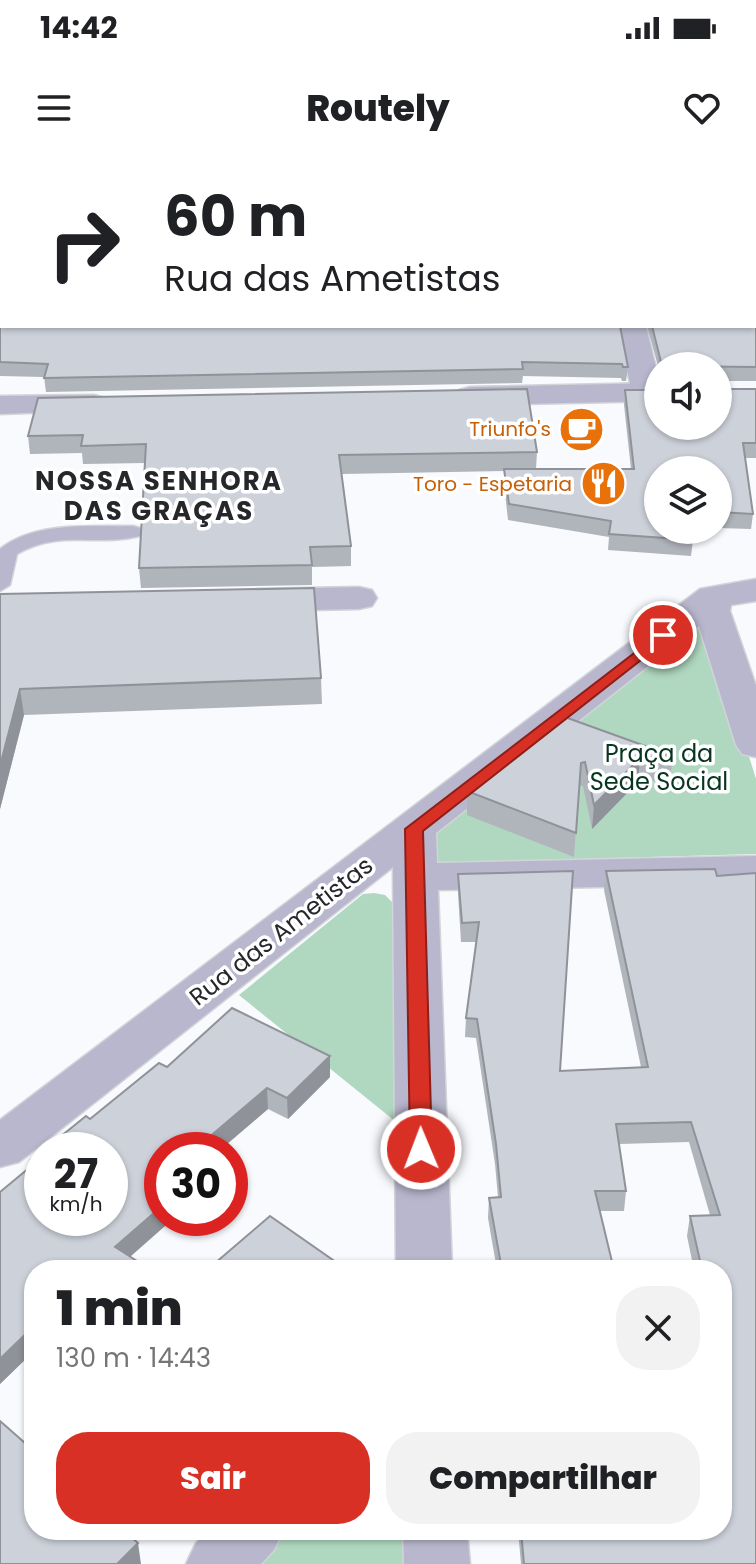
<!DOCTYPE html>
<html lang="pt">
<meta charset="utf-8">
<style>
:root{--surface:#fff;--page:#f2f2f2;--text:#202124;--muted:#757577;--accent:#d93025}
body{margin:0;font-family:Poppins,sans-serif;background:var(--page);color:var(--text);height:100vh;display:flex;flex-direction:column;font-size:30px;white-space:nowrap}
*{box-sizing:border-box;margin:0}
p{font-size:26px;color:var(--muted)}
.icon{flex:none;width:44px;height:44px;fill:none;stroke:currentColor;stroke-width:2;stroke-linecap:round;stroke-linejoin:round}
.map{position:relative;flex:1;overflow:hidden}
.sheet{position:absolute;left:24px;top:1100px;width:708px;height:280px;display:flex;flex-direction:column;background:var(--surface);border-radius:32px;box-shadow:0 2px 6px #0004}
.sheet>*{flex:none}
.guide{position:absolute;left:0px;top:0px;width:756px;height:168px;box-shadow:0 2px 6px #0004;background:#fff;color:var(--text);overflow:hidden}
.tools{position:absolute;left:644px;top:192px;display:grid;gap:16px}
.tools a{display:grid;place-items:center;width:88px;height:88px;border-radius:50%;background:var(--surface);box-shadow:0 2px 6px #0004;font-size:40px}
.speed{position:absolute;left:24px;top:972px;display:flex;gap:16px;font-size:40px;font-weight:700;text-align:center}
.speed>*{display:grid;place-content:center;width:104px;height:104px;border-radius:50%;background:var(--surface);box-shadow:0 2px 6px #0004;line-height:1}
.speed small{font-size:20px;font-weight:400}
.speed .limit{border:12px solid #d22;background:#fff;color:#111}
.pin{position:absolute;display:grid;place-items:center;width:68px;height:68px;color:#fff;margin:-34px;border:4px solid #fff;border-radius:50%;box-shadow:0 2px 8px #0007}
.me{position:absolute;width:88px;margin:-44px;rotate:359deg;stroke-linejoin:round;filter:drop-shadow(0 0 6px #0008)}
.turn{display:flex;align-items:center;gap:28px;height:168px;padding:0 32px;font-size:36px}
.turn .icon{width:104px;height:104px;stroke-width:2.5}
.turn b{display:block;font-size:56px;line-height:68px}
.round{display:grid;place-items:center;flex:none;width:84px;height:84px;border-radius:32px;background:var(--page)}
.head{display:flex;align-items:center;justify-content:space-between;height:136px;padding:0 32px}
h1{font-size:48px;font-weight:800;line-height:60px}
.primary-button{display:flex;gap:16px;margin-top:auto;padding:16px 32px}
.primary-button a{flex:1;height:92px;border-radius:32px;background:var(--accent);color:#fff;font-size:32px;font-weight:800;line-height:92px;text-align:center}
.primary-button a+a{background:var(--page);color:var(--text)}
.status{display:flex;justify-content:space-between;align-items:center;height:56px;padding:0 40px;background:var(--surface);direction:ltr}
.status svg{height:22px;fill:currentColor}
header{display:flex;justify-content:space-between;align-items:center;height:104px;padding:0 32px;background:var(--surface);font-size:36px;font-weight:800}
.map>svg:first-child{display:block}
.green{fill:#b0d8c0}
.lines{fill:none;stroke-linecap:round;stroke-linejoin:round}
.service-casing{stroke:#d2d4d8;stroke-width:3}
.minor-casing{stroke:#d2d4d8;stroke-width:3}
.tertiary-casing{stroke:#d2d4d8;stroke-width:3}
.service{fill:#b8b7cd;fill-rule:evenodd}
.minor{fill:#b8b7cd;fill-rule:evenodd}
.tertiary{fill:#b8b7cd;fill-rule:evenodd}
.wall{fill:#b0b4bb}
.shaded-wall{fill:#909299}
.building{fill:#cdd1da;stroke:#909299;stroke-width:2}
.route{fill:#d93025;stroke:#8d1f18;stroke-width:2}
.labels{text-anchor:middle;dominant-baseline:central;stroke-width:7;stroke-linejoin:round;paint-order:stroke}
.far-food-label{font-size:20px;fill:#c56008;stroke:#fff;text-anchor:end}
.park-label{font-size:24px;fill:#083521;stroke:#fff}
.street-label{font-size:24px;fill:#26272b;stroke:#fff}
.far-district-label{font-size:26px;font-weight:bold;letter-spacing:2px;fill:#26272b;stroke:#fff}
</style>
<div class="status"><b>14:42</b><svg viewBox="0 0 49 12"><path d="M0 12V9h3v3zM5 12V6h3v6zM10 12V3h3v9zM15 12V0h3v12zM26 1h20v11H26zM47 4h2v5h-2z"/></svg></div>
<header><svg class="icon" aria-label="menu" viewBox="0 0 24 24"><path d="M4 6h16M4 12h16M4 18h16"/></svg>Routely<svg class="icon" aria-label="heart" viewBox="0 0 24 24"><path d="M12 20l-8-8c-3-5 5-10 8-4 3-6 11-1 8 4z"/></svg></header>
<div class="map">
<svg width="756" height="1404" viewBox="0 0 756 1404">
<rect width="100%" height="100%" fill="#f8fafe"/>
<g class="green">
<path d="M706,458L756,619V694L434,703L435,668Z"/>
<path d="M374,733L385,735L395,745L406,970L239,835L363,734Z"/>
<path d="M275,1370H419L421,1404H243Z"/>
</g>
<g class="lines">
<defs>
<path id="service" d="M133,366L140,368L142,372L140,376C97,387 59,369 17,394L10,425L0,431V389C36,361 90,367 133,366Z"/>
<g id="minor">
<path d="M618,166H646L658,217V239L647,242L636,239L632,233Z"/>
<path d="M756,419V441L731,445L730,451L756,526V597L742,594L736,585L699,466L436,673L437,703L756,696V724L438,730L452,1110H396L393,707L19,1002L0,1007V960L700,429Z"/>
<path d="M359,427L372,430L377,438L372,446L359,449L257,451L244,448L239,440L244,432L257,429Z"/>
<path d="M209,1370H283L274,1390L261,1404H186L196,1383Z"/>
<path d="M403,1370H467L470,1404H404Z"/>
</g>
<g id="tertiary">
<path d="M658,223V241L470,245L459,242L455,236L459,230L470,227Z"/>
<path d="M94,235L105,238L109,244L105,250L0,254V236Z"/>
</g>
</defs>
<use href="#service" class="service-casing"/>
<use href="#minor" class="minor-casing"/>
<use href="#tertiary" class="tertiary-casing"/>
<use href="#service" class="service"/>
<use href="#minor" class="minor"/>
<use href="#tertiary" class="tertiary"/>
</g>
<g class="wall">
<path d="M0,0H756V34H754V2H2V3H0Z"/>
<path d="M2,8V102H0V9Z"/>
<path d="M756,97V221H718V206H658L647,166H754Z"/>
<path d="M0,109L620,166L628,207L626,221H622L621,218L523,216L522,223L46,232L44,217L0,216Z"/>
<path d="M756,229V298H745L753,354L751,369L718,368V310H658L693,380L691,396L608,390L609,377L508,360L504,324V311L342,314L351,386V406L312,407V425L141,428L139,408L145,303L83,304L82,293L30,294L28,276L38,238L537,292L536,309H631L624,245L625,230Z"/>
<path d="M0,434L321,518L322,544L24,555L0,649Z"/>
<path d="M562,556L673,596L670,620L638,622L592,669L583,626H579L574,697L467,655V631Z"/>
<path d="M715,709L756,1404H521L518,1370H722V1110H694L687,1076L690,1056L710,1055L689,982L619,984L626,1031L624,1051H600L614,1110H497L488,1058L489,1038L498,1037L495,1004L476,878L465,877L466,858L477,782H461L458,733V714L560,911L641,907L604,730L606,711Z"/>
<path d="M167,907L330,917L288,959L268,949L220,990H162L174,1058L130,1097L34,1110V1191L0,1224L32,1006L31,1000Z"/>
</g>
<g class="shaded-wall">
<path d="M20,529L24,555L0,649V606Z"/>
<path d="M640,598L638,622L592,669L594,645Z"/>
<path d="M330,896V917L288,959L287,938Z"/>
<path d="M267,928L268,949L220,990H194Z"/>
<path d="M162,1046V1058H174L117,1108L115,1087Z"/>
<path d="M34,1166V1191L0,1224V1199Z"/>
<path d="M138,1383L141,1404H117Z"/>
</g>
<g class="building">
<path d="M4,0H756V22H754V2H4Z"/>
<path d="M2,8V90L0,89V9Z"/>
<path d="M754,97H756V207L662,206L652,166H754Z"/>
<path d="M2,107V166H620L628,207H623L622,204L522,202L523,209L44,218L48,204L0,202V109Z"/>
<path d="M527,229L537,292L339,295L351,386L310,387L312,405L139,408L146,284L81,286L83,275L28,276L38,238Z"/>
<path d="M718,229H756V283H743L753,354L718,352V310H658V370H693V380L609,374L611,361L509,344L504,309H634L625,230H658V266H718Z"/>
<path d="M314,428L321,518L20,529L0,606V434Z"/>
<path d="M562,556L673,596L640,598L594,645L585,602L581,603L576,673L467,631Z"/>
<path d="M715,709L717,716L756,713V1404H524L521,1370H722V1110H702L690,1056L720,1055L691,962L616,964L626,1031H595L614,1110H502L489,1038L501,1037L496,984L477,859L466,858L479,762L462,763L458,714L573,711L560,911L648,907L606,711Z"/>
<path d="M232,848L330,896L287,938L267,928L194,990H162V1046L115,1087L151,1110H34V1166L0,1199V1032L35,1003L31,1000L42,991V1058H110V990H44L86,956L90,959L159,903L167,907Z"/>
<path d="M270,1056L340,1105L335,1110H207Z"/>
<path d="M0,1261L34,1291V1370H123L138,1383L117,1404H0Z"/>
</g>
<path class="route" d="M663,471L671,475L669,478L423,671L432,989L429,995H413L410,989L405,669Z"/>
<defs>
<symbol id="cafe-disc" viewBox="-11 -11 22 22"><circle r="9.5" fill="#e8710a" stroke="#fff"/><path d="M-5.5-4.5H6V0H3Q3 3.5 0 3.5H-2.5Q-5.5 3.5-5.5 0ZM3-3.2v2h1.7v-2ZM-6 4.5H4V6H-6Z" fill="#fff"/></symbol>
<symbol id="restaurant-disc" viewBox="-11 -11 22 22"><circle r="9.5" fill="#e8710a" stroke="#fff"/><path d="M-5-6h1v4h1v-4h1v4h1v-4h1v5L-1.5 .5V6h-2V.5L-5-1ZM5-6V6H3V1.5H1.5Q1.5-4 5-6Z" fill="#fff"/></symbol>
</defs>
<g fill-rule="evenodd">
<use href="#cafe-disc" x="556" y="244" width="51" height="51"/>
<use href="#restaurant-disc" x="578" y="298" width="51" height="51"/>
</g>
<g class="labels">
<g class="far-food-label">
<text x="551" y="269">Triunfo's</text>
<text x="572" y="324">Toro - Espetaria</text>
</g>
<g class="park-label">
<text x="659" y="593">Praça da<tspan x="659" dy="28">Sede Social</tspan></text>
</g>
<g class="street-label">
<text transform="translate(281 771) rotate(-38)">Rua das Ametistas</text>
</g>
<g class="far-district-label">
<text x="159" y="321">NOSSA SENHORA<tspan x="159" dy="30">DAS GRAÇAS</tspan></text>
</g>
</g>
</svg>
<div class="tools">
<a><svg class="icon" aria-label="sound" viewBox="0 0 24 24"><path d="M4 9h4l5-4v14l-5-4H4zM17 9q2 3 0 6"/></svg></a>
<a><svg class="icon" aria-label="layers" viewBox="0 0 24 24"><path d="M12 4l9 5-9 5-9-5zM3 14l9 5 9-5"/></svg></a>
</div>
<div class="speed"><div>27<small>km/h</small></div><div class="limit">30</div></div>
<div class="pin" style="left:663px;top:475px;background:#d93025"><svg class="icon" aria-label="arrive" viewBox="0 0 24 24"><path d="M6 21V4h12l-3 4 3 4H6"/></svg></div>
<svg class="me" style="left:421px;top:989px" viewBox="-20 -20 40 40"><circle r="17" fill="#d93025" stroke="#fff" stroke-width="3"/><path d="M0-11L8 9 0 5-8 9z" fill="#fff"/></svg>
<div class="guide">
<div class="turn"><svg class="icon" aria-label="right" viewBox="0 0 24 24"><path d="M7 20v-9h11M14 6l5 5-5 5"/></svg><div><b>60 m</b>Rua das Ametistas</div></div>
</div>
<section class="sheet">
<div class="head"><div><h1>1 min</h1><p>130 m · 14:43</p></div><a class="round"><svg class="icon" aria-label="close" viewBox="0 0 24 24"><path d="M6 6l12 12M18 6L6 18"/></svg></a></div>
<div class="primary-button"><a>Sair</a><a>Compartilhar</a></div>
</section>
</div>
